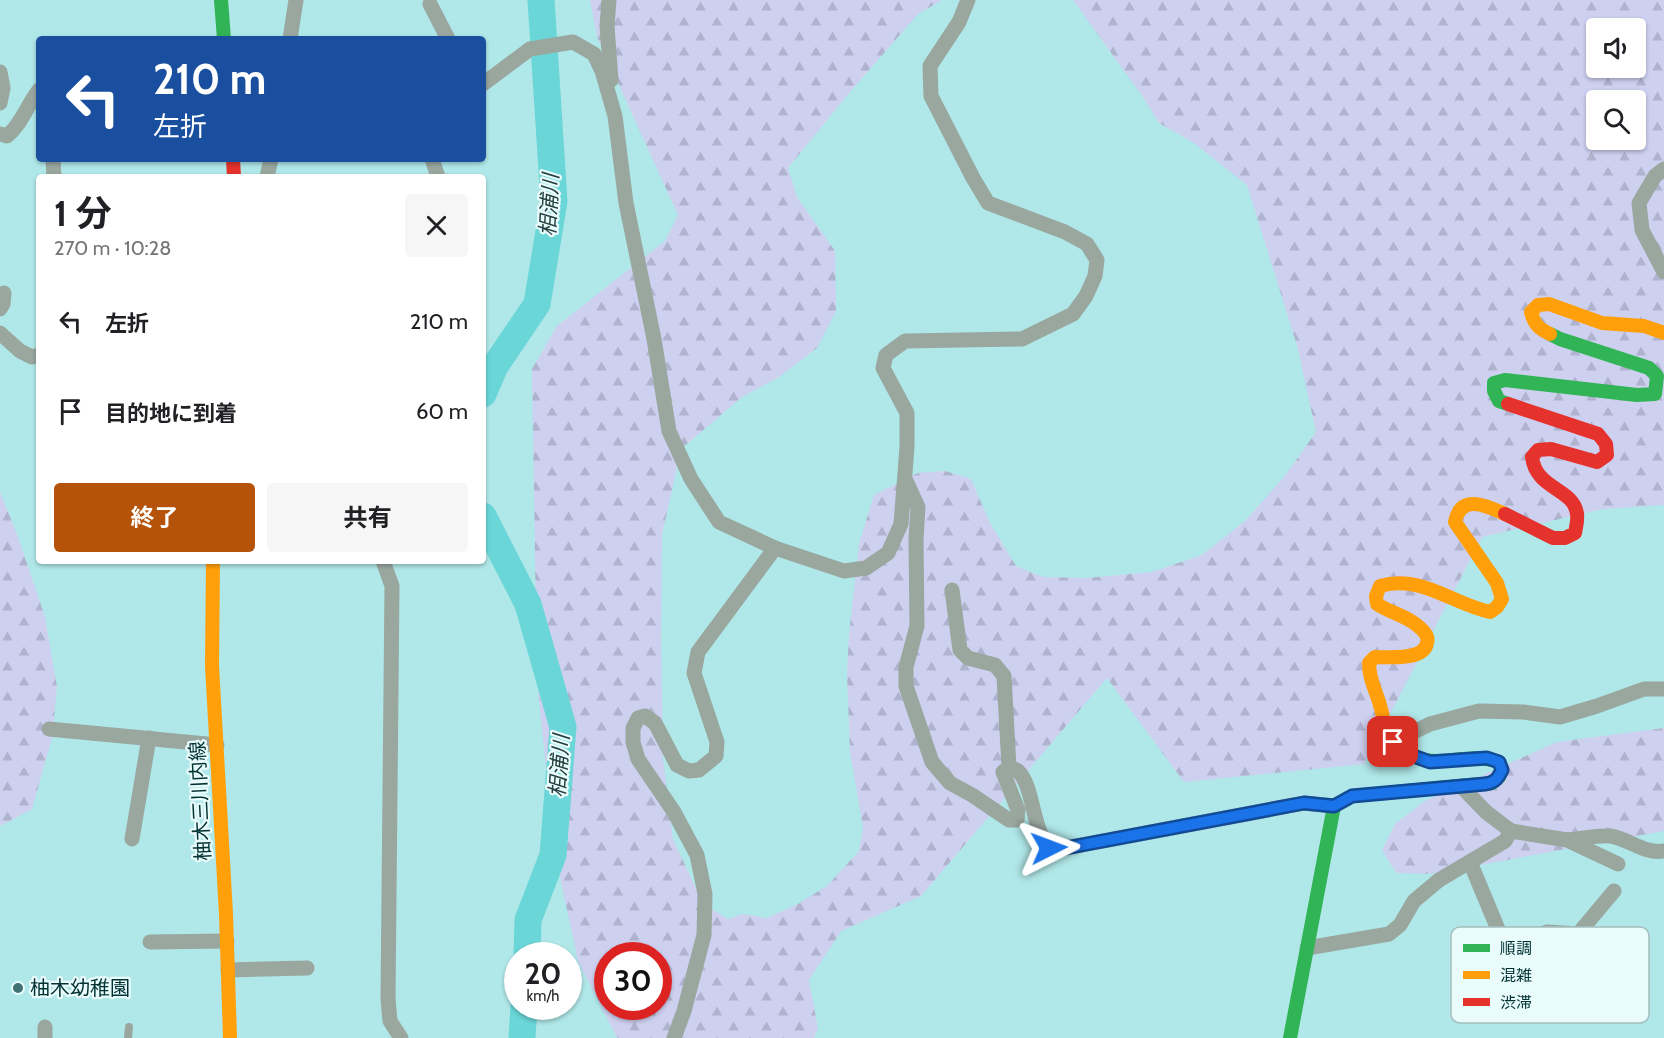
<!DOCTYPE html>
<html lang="ja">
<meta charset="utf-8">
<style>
:root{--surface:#fff;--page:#f6f6f6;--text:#202124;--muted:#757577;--accent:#b45309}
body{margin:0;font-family:Cabin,"Noto Sans JP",sans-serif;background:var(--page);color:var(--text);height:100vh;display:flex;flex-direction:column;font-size:22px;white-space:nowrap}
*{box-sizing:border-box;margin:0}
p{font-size:20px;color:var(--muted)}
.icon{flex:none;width:33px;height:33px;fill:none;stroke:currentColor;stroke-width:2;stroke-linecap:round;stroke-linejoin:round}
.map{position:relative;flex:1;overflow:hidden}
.details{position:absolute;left:36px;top:174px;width:450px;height:390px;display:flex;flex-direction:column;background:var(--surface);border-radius:6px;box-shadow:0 2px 4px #0004}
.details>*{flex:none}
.hud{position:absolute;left:36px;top:36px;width:450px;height:126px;border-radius:6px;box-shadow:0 2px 4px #0004;background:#1a4fa0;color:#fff;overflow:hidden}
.controls{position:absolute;left:1586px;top:18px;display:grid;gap:12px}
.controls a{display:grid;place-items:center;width:60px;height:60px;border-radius:6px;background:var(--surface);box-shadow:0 2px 4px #0004;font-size:30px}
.speed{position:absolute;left:504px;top:942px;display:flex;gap:12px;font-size:30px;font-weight:700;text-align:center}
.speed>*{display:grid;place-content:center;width:78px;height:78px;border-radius:50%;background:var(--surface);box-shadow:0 2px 4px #0004;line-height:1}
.speed small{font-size:15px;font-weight:400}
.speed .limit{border:9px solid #d22;background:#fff;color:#111}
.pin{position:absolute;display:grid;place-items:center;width:51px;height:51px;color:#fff;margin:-26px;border-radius:12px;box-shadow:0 3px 9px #0006}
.me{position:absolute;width:66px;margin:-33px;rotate:87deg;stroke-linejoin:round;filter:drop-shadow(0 0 4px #0008)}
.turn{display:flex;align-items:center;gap:21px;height:126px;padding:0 18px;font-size:27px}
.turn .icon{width:78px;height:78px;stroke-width:2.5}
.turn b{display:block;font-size:42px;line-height:51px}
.round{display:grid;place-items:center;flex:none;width:63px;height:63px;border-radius:6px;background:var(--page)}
.headline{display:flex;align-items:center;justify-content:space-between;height:102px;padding:0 18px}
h1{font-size:36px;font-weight:700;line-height:45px}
.primary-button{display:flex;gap:12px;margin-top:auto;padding:12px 18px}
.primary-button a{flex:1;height:69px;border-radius:6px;background:var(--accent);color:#fff;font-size:24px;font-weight:700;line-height:69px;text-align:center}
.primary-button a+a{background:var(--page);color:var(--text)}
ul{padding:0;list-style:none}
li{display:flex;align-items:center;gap:18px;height:90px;padding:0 18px}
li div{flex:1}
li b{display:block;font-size:22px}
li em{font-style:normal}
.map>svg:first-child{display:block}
.forest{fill:url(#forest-firs);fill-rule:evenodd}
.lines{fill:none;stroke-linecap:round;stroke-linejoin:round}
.river{stroke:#6ad6d8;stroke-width:27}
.lane{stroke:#99a79f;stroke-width:8}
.street{stroke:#99a79f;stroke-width:15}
.fast{stroke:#30b455;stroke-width:14}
.slow{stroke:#ff9f0a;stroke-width:14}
.jam{stroke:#e5322d;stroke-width:14}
.route-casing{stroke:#114b97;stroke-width:15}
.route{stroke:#1a73e8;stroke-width:10}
.poi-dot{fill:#3f7172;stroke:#e9fbfb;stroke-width:2}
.labels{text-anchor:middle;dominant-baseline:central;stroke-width:4.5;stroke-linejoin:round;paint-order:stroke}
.street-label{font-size:20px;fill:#023233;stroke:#e9fbfb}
.poi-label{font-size:20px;fill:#023233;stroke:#e9fbfb;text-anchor:start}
.water-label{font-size:21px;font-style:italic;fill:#244040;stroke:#e9fbfb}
.key{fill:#e9fbfb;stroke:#a4bfbf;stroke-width:1.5}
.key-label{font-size:16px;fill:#023233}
</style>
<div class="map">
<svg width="1664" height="1038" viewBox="0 0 1664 1038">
<defs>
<pattern id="forest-firs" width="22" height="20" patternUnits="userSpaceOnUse" patternTransform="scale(1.5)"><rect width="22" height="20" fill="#ced0f0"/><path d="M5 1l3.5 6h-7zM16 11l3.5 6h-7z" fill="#afb3ce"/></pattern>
</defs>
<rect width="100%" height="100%" fill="#b0e7e8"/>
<g class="forest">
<path d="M590,0H942L918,14L849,93L788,168L797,197L835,251L836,311L817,348L779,377L742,397L681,449L662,535L661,638L663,759L673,839L703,904L728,919L742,914L767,918L798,904L827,886L859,851L863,827L850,752L847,674L849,634L859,544L874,495L918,473L945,471L971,479L990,523L1016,566L1043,577L1087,578L1152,572L1202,555L1245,521L1284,477L1316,432L1298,349L1247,185L1194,143L1159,123L1143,97L1073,0H1664V505L1603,509L1482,537L1364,764L1184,782L1107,678L921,896L841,931L809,980L818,1028L814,1038H617L578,961L555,854L537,681L532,369L557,326L665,241L678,215L597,37ZM1596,28H1635V68H1596ZM1596,100H1635V140H1596ZM608,956H658V1006H608Z"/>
<path d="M0,492L18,537L45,617L57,687L52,738L32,809L0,826Z"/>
<path d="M1664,728V831L1431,874L1396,873L1382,850L1395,824L1425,801L1557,742Z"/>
</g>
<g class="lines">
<g class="river">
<path d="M483,394L495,366L537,304L554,201L541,0"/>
<path d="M483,516L528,604L563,727L553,855L528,920L527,956"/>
<path d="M522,1038L524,1006"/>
</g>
<path class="lane" d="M128,1038L129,1027"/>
<g class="street">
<path d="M609,0L607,26L611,80"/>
<path d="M430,4L448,39"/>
<path d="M290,39L296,0"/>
<path d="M0,72L3,88L0,103"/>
<path d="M483,84L530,49L573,42L594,54L602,71L615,116L626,203L654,339L669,431L691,479L719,522L775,548L844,571L866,568L888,553L901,524L907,447V413L883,368L886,355L905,341L1022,339L1073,314L1086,296L1095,276L1097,260L1087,244L1065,232L988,203L973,178L931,96L930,66L959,22L968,0"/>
<path d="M0,134L7,136C22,124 27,105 39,90"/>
<path d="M53,159L54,177"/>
<path d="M432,159L438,177"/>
<path d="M1664,169L1655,176L1639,203L1642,230L1664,272"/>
<path d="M267,177L271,159"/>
<path d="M0,309L3,304L4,293"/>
<path d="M0,333L20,351L32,357L39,355"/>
<path d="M906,481L918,507L916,539L917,626L906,667V686L932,762L950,783L972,795L1009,820H1017L1018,810L1003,772L1009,767C1012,768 1015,769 1018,771C1036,788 1031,840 1055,850L1304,803L1334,806"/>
<path d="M383,561L392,586L388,999L390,1021L401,1038"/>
<path d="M952,590L960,650L968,658L995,665L1004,676L1009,767"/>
<path d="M49,729L217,745"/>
<path d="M1393,742L1430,724L1479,711L1523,712L1560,717L1597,706L1644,689H1664"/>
<path d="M1511,831L1567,840L1618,864"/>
<path d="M132,839L149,738"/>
<path d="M1567,840C1580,839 1598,835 1610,836C1630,839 1643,854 1664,851"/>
<path d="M1470,862L1505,946L1504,967L1516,1016"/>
<path d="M150,942L227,941"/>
<path d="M1505,946L1547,932L1578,934L1614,891"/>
<path d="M1307,948L1389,934L1400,925L1414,901L1439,880L1505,841L1511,831L1486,812L1461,786"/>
<path d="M228,970L307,968"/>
<path d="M45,1027V1038"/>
<path d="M674,1038L684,1011L704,935L705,894L697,855L674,812L638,759L633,742V728L638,718L645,716L655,723L677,765L689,771L699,770L716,756L717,742L694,673L698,652L775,548"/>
</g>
<g class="fast">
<path d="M221,0L224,39"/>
<path d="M1508,404L1499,401L1494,391V383L1505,380L1637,395L1655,394L1657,376L1649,368L1560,339L1550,334"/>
<path d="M1290,1038L1334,806L1352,796L1492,783L1499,777L1502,770L1499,762C1458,748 1431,780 1392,740"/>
</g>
<g class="slow">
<path d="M1550,334C1539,329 1534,324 1531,312L1538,305L1549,304L1602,323L1644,326L1664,333"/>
<path d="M213,561L212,666L226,914L230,1038"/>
<path d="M1392,740C1381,726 1386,725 1381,709C1377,692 1369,681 1369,663L1375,657C1388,657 1424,661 1427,643C1429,637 1424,631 1419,627C1408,616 1390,613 1377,604L1376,596L1380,586C1421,574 1452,604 1490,612L1497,607L1502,599L1497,583L1455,522C1461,493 1487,506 1505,514"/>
</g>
<g class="jam">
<path d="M233,159L234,177"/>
<path d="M1505,514L1553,538H1565L1575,533C1576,527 1578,520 1577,514C1574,488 1536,490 1532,457L1538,450L1551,449L1597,462L1607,455L1606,444L1598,434L1508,404"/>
</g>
</g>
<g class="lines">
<defs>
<path id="route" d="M1049,848L1055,850L1304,803L1334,806L1352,796L1485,784C1495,783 1498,778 1502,770L1499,762L1487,758L1430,762L1408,754L1393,742"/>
</defs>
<use href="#route" class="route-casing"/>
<use href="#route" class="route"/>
</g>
<circle class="poi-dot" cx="18" cy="988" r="6"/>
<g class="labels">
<g class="street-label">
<text transform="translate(200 801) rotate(-93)">柚木三川内線</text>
</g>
<g class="poi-label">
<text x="30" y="988">柚木幼稚園</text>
</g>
<g class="water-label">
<text transform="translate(549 205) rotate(-87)">相浦川</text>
<text transform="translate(559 766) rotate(-86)">相浦川</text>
</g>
</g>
<rect x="1451" y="927" width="198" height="96" rx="9" class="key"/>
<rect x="1463" y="944" width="27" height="8" fill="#30b455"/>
<rect x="1463" y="971" width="27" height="8" fill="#ff9f0a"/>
<rect x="1463" y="998" width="27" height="8" fill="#e5322d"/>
<g class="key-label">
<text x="1500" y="954">順調</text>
<text x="1500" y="981">混雑</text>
<text x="1500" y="1008">渋滞</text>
</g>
</svg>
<div class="controls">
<a><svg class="icon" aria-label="sound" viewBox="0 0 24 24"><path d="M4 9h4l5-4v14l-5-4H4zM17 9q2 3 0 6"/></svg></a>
<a><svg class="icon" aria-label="search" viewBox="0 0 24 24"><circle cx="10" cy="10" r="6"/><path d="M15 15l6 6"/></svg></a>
</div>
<div class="speed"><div>20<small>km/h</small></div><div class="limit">30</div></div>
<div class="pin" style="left:1393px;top:742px;background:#d93025"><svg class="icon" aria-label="arrive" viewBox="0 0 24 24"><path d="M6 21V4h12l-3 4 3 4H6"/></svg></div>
<svg class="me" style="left:1049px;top:848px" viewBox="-20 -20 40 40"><path d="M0-17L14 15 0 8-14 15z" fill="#1a73e8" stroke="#fff" stroke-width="4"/></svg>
<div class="hud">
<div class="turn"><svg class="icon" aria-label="left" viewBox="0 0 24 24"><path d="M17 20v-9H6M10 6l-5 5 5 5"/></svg><div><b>210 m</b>左折</div></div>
</div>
<section class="details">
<div class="headline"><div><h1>1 分</h1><p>270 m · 10:28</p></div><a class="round"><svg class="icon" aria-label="close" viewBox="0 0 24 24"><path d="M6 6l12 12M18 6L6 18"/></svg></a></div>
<ul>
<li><svg class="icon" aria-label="left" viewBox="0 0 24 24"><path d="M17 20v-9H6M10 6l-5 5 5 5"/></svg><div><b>左折</b></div><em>210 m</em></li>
<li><svg class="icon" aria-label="arrive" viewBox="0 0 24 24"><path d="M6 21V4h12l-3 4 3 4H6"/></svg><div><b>目的地に到着</b></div><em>60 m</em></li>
</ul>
<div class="primary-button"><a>終了</a><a>共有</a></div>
</section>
</div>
